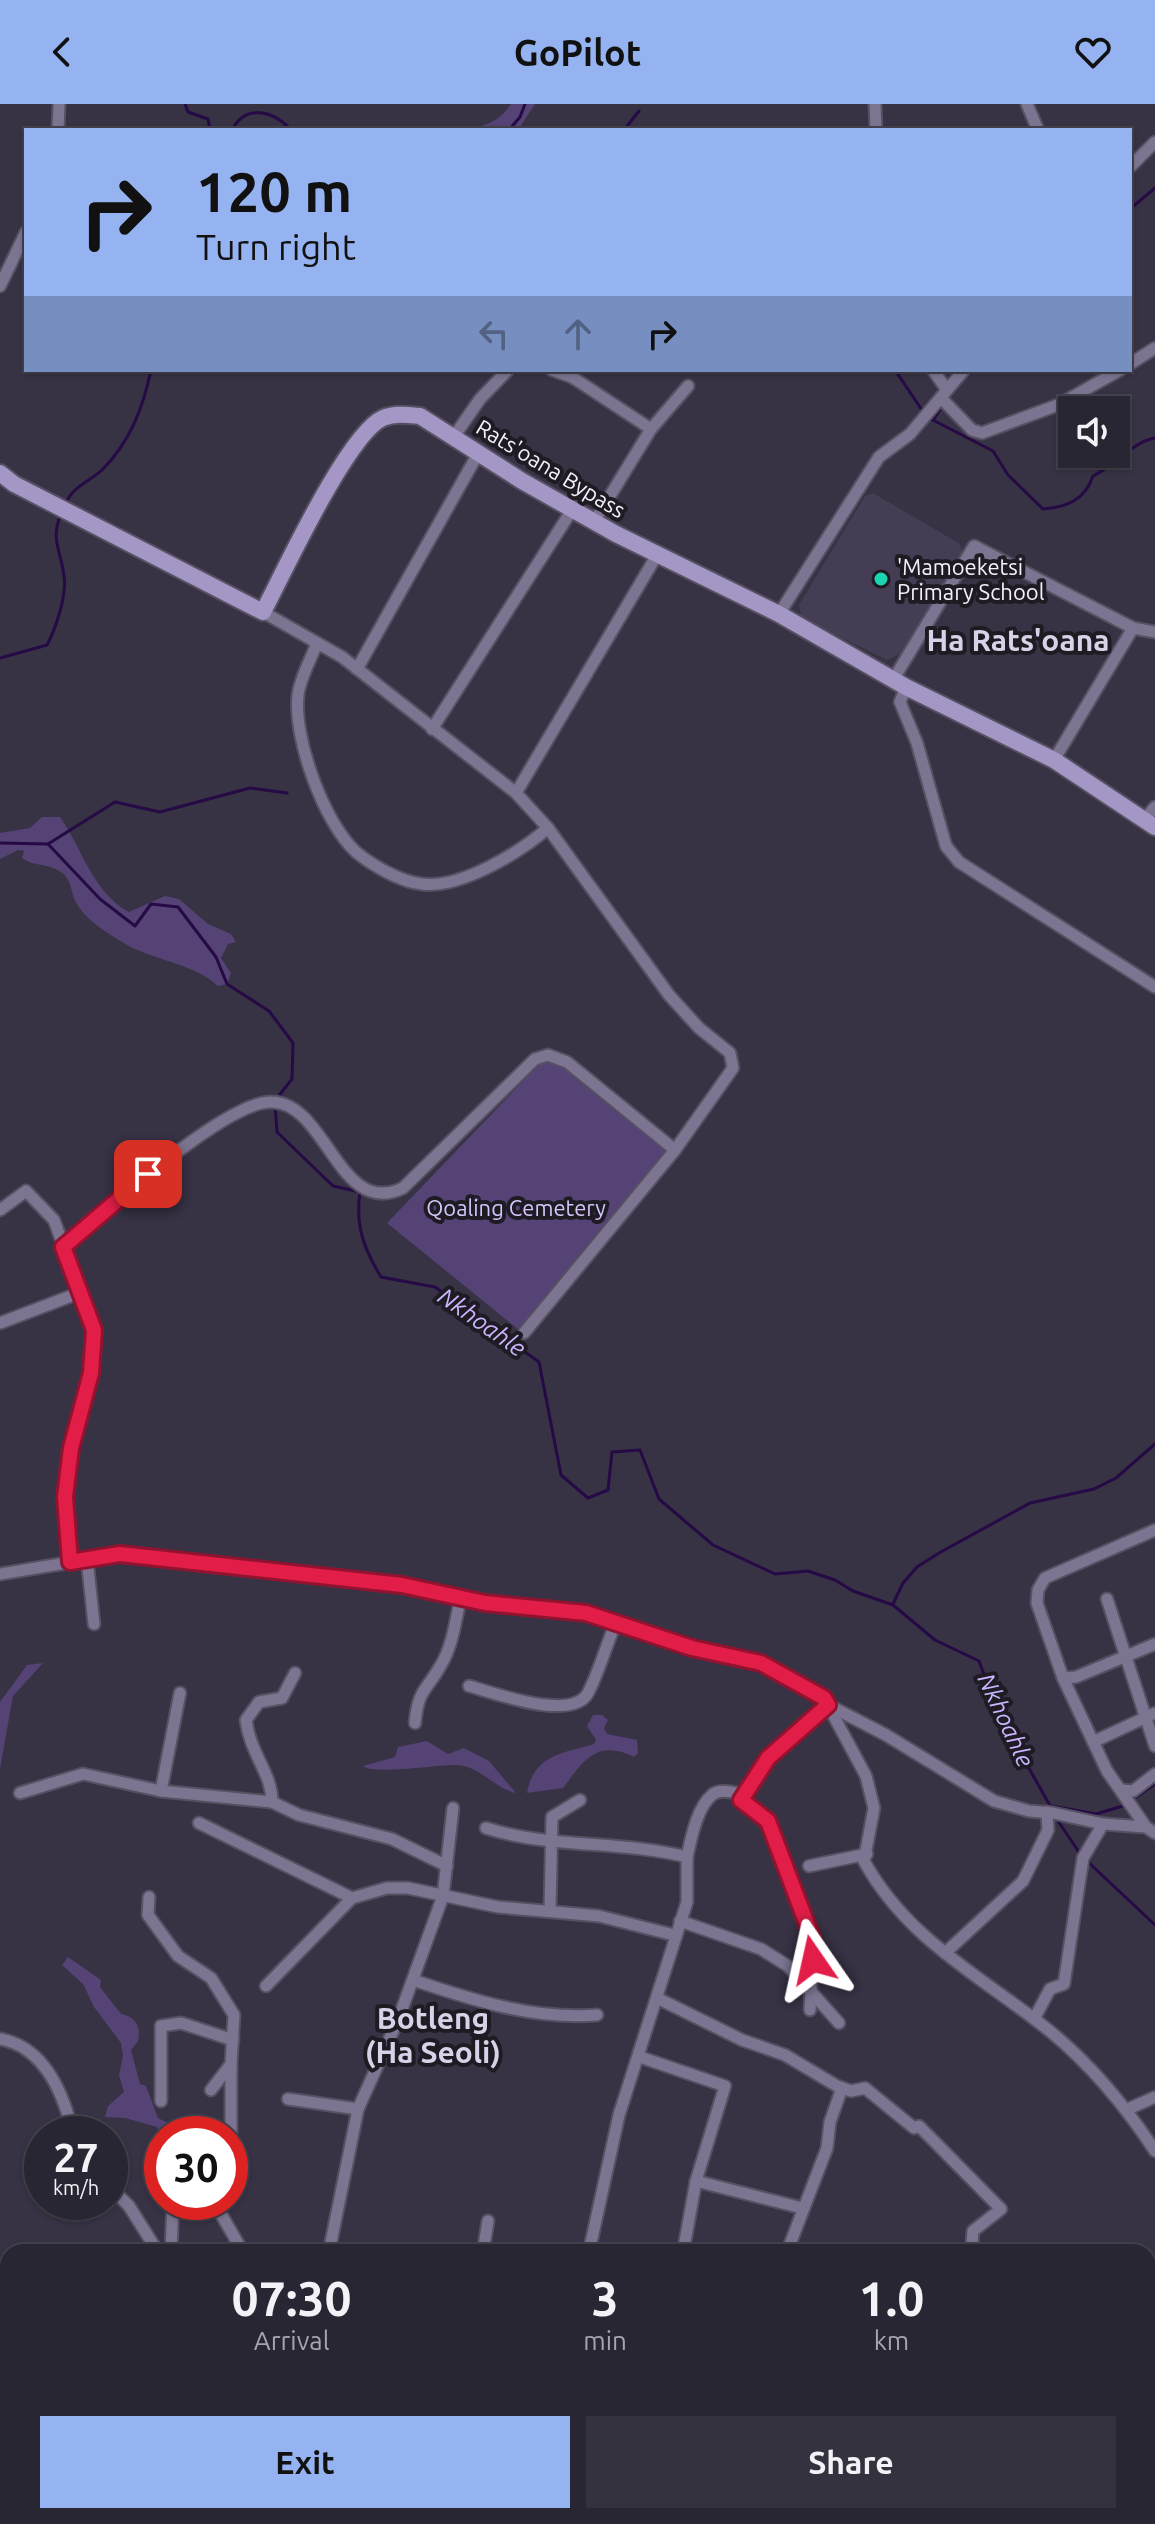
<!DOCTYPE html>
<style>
:root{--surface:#292633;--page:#35323f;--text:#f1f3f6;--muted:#a5a5ac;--line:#45434e;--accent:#95b2f1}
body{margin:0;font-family:Ubuntu,sans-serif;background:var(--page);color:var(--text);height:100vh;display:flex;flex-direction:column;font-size:30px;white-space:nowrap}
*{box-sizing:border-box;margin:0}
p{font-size:26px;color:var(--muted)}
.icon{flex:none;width:44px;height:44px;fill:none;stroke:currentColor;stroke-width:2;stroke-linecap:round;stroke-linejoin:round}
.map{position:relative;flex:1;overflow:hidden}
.panel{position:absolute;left:0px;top:2140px;width:1156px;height:280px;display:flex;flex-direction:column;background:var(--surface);border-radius:24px 24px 0 0;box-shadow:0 2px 6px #0004,0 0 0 2px var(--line)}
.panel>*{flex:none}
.top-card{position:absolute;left:24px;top:24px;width:1108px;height:244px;border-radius:0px;box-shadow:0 2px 6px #0004,0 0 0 2px var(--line);background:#95b2f1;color:#111;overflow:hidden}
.buttons{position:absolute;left:1058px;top:292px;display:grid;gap:16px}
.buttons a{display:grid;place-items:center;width:72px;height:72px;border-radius:0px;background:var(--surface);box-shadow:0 2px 6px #0004,0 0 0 2px var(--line);font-size:40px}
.speed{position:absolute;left:24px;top:2012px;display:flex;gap:16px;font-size:40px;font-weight:700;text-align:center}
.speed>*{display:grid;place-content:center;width:104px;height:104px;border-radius:50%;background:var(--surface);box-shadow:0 2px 6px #0004,0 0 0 2px var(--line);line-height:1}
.speed small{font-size:20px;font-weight:400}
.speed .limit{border:12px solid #d22;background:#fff;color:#111}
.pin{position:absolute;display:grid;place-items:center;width:68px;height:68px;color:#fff;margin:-34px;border-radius:16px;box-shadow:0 4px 12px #0006}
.me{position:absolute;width:88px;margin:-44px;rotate:349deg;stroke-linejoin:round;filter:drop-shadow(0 0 6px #0008)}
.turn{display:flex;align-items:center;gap:28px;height:168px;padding:0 40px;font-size:36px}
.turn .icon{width:104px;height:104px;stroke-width:2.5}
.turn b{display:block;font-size:56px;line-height:68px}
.lanes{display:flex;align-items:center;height:76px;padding:0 40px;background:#0003;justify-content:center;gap:40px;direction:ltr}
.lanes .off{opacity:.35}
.eta{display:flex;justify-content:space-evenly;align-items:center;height:136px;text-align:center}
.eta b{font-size:48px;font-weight:700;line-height:56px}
.button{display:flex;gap:16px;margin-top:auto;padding:16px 40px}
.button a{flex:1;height:92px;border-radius:0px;background:var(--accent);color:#111;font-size:32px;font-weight:700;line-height:92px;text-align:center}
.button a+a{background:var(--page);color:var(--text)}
header{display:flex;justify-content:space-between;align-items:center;height:104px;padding:0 40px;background:var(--accent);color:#111;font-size:36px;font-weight:700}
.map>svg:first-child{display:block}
.built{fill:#443d53}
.green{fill:#544374}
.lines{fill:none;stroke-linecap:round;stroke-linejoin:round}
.stream{stroke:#250a45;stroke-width:3}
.street-casing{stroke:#555162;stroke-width:15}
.secondary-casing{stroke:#555162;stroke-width:20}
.street{stroke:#7c7491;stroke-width:11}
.secondary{stroke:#a496c5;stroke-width:16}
.route-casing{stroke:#92132f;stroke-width:20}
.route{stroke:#e11d48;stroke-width:14}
.poi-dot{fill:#19d5b2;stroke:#1e1b23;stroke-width:3}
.labels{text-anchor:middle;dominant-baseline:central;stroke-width:8;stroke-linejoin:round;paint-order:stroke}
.street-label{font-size:22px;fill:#f4f1fd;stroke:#1e1b23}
.poi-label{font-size:22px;fill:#f4f1fd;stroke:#1e1b23;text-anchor:start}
.park-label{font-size:22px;fill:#d6c5fd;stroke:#1e1b23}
.water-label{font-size:24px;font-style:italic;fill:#ccb4ff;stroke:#1e1b23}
.district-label{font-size:30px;font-weight:bold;fill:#d8d2e8;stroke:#1e1b23}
</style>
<header><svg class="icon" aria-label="back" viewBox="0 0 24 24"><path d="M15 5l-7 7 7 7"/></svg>GoPilot<svg class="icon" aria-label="heart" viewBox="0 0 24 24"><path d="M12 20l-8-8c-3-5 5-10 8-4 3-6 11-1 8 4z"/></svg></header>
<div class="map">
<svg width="1155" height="2420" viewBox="0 0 1155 2420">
<rect width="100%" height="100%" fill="#373244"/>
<path class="built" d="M873,389L960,440L962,449L900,550L887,556L801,514L799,501L865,392Z"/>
<g class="green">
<path d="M511,0H535L518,26H457C480,23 497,21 511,0Z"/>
<path d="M42,713H60C82,744 93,789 129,808L165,792L179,795L208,820L231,830L236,838L228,840L221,854L231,869L227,880L218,882C194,860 158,857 129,842C112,832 87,818 77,800C70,789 73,777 61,768C49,759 34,763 22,754L24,747L18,746L0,755V729L30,724Z"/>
<path d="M548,951L567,958L675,1046L519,1226L387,1119Z"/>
<path d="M43,1559L13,1592L0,1665V1598L27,1561Z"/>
<path d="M593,1611H602L608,1616L604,1624L607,1630L637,1636L638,1649L634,1653C597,1635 584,1656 563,1684L527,1689C534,1650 564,1649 594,1640L596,1636L587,1622Z"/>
<path d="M427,1637L448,1650L464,1644L489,1657L516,1689C494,1685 479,1660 454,1661C435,1661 374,1671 363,1662L395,1653L398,1643Z"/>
<path d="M68,1853L101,1876L100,1883L121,1910C136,1913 141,1922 138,1937L131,1946L140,1980L146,1982L158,2014L170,2020L174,2030H162V2057C156,2046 161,2035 157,2023L125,2014L105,2013L108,2002L124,1988L119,1971L123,1952L121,1939L94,1903L83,1880L62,1861Z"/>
</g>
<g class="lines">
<g class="stream">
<path d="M185,0L188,8L208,15L210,26"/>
<path d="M232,26C245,0 273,6 291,26"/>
<path d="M509,26L520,13L525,0"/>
<path d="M624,26L639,7"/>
<path d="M1130,105L1155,84"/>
<path d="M895,266L924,309"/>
<path d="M929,314L993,347L1008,371L1043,405C1067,403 1085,396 1093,372C1114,362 1134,337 1155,334"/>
<path d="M933,316L944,300"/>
<path d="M66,399C73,382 89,378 102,366C130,338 143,304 151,266"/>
<path d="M0,554L47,541C56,524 67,491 64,472C61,446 50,436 61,410"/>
<path d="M0,739L48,740L100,795L135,822L151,800L178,803L216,853L227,880L269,907L293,939L292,975L277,994"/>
<path d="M48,740L115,698L160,708L250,684L287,689"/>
<path d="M275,1001L277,1028L333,1082L360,1088C355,1122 364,1145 381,1173L435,1183L539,1258L561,1371L588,1394L608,1386L612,1348L640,1346L659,1395L713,1441L775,1470L808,1467L835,1476L853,1487L893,1501L935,1536L979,1557L999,1611L1053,1707"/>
<path d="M893,1500L903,1479L917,1463L939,1449L1030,1399L1094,1385L1116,1374L1155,1340"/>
<path d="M1132,1696L1155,1680"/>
<path d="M1052,1702L1096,1710L1126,1701"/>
<path d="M1056,1714L1081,1751"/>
<path d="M1086,1756L1155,1821"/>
</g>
<defs>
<g id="street">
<path d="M875,0L876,26"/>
<path d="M1027,0L1038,26"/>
<path d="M58,26L59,0"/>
<path d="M1130,63L1155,38"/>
<path d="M0,182L26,128"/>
<path d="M1130,260L1155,244"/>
<path d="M552,266L572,273L651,325"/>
<path d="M933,266L947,286"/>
<path d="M941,294L972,326L982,329L1058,301L1120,266"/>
<path d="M455,331L480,295L508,266"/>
<path d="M594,418L651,325L688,282"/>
<path d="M263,508L342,553L516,689L548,724L669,891L699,924L730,949L733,964L675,1046L524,1229"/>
<path d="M779,510L879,353L910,330L964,266"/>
<path d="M317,539C311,555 300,574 298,591C293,634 324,719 356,748C373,762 401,778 422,780C461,785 520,748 548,724"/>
<path d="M357,565L479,348"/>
<path d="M893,576L974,442L1133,524L1155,528"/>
<path d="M906,583L900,598L917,639L946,742L959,758L1155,883"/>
<path d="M432,625L572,406"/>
<path d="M1054,656L1133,524"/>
<path d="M516,689L657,451"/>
<path d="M1144,716L1155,703"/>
<path d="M0,1106L26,1087L54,1116L94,1226L91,1269L71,1344L65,1393L70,1458"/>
<path d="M63,1143C101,1111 226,996 272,998C327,999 339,1115 403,1084L535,955L548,951L567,958L675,1046"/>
<path d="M0,1219L79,1189"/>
<path d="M87,1455L94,1520"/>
<path d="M0,1470L120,1450L215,1463L310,1469L402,1481L485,1499L586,1509L692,1544L761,1559L824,1594L866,1672L874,1704L864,1757C908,1837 983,1873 1051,1928C1092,1962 1126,2003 1155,2047"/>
<path d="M1107,1495L1155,1642"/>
<path d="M1063,1574L1076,1573L1155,1540"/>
<path d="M469,1582C494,1589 572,1618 588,1589C599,1568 606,1541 616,1519"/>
<path d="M415,1619C418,1585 427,1586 441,1561C453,1541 456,1514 461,1492"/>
<path d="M1093,1638L1155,1609"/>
<path d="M1121,1686L1133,1687L1155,1670"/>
<path d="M161,1687L180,1589"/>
<path d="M20,1689L83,1670L161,1687L272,1698L299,1711L392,1735L447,1762"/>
<path d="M272,1698C272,1669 250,1650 246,1616L259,1598L282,1594L295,1569"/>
<path d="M199,1719L352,1794L387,1784H408L498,1803L599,1812L674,1831"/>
<path d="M1146,1723L1107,1667L1063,1574L1037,1499L1038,1486L1045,1474L1155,1426"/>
<path d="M486,1724C551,1745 620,1736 687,1753V1798L619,2011L589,2148"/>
<path d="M687,1753C691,1735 697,1703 712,1691C720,1684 734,1689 744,1690"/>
<path d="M809,1762L867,1750"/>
<path d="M149,1793L148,1811L178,1852L211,1874L234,1911L231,1960L211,1986"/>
<path d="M550,1806L552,1713L580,1696"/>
<path d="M680,1817L761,1845L788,1862L839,1919"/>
<path d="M945,1849L1023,1777L1048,1726L1047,1708"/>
<path d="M413,1876C472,1896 534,1916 597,1911"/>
<path d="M266,1882L352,1794"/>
<path d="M657,1894L742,1936L785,1951L837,1982L851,1987L865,1984L914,2024L919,2022L1001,2105L973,2127L972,2139L979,2148"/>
<path d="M810,1906L813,1836L768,1717L741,1696L768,1654L828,1601L886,1631L994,1697L1029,1707L1053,1709L1103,1720L1146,1723L1155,1729"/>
<path d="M1034,1915L1050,1885L1064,1880L1083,1754L1103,1720"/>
<path d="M0,1935C45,1943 64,1991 73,2030"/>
<path d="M640,1953L725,1982L696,2077L802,2104"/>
<path d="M231,1960V2035"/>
<path d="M288,1995L358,2005"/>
<path d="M161,1997V1922L181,1919L233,1936"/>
<path d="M1128,2005L1155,1993"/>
<path d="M110,2083L129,2102L158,2148"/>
<path d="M214,2098L243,2148"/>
<path d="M684,2143L696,2077"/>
<path d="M171,2148L173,2098"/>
<path d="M329,2148L358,2005L398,1916L443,1792L453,1704"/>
<path d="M483,2148L488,2117"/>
<path d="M787,2148L827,2044L830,2018L842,1984"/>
<path d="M0,2249L3,2251L8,2241"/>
<path d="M0,2299L8,2308"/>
<path d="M1148,2344L1155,2352"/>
<path d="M1148,2396L1155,2403"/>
<path d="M100,2412L112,2420"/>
<path d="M314,2412L317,2420"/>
<path d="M445,2412L448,2420"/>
<path d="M740,2412L747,2420"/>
<path d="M870,2412L877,2420"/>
<path d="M1017,2412L1024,2420"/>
<path d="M211,2420L212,2412"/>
<path d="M621,2420L623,2412"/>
<path d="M1151,2420L1155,2416"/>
</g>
<g id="secondary">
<path d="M0,369L14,380L263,508C283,470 348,329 383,314C395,309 408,311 420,312L522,377L616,430L779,510L906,583L1054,656L1155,723"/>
<path d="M186,2420H195"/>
</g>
</defs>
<use href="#street" class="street-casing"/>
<use href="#secondary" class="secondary-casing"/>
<use href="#street" class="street"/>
<use href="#secondary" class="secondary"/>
</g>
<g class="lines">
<defs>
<path id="route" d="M148,1070L63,1143L94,1226L91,1269L71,1344L65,1393L70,1458L120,1450L402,1481L485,1499L586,1509L692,1544L761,1559L824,1594L828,1601L768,1654L741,1696L768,1717L813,1836V1856"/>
</defs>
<use href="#route" class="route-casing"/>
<use href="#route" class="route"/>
</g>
<circle class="poi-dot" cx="881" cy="475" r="8"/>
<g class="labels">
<g class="street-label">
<text transform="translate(551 364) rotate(31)">Rats'oana Bypass</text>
</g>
<g class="poi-label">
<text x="897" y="462">'Mamoeketsi<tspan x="897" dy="25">Primary School</tspan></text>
</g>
<g class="park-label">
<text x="516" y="1103">Qoaling Cemetery</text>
</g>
<g class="water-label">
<text transform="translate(482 1218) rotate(35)">Nkhoahle</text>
<text transform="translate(1006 1616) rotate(65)">Nkhoahle</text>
</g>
<g class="district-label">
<text x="1018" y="536">Ha Rats'oana</text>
<text x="433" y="1914">Botleng<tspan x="433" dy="34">(Ha Seoli)</tspan></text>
</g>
</g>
</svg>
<div class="buttons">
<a><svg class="icon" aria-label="sound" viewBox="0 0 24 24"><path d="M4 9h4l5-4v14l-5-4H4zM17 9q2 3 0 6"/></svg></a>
</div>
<div class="speed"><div>27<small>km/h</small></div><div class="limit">30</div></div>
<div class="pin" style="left:148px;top:1070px;background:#d93025"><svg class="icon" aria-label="arrive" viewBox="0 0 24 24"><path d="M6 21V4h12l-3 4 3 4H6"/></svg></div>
<svg class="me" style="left:813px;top:1856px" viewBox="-20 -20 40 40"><path d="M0-17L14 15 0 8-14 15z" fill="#e11d48" stroke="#fff" stroke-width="4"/></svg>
<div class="top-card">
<div class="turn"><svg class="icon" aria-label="right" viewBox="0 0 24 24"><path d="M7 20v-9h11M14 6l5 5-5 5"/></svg><div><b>120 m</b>Turn right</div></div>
<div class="lanes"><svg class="icon off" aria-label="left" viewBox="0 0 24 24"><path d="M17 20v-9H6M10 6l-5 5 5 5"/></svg><svg class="icon off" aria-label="ahead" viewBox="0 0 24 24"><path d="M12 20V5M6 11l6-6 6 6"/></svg><svg class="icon" aria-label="right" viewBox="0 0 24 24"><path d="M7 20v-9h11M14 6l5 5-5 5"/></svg></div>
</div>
<section class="panel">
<div class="eta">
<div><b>07:30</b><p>Arrival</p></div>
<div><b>3</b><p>min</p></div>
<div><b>1.0</b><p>km</p></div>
</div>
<div class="button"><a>Exit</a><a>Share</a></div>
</section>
</div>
